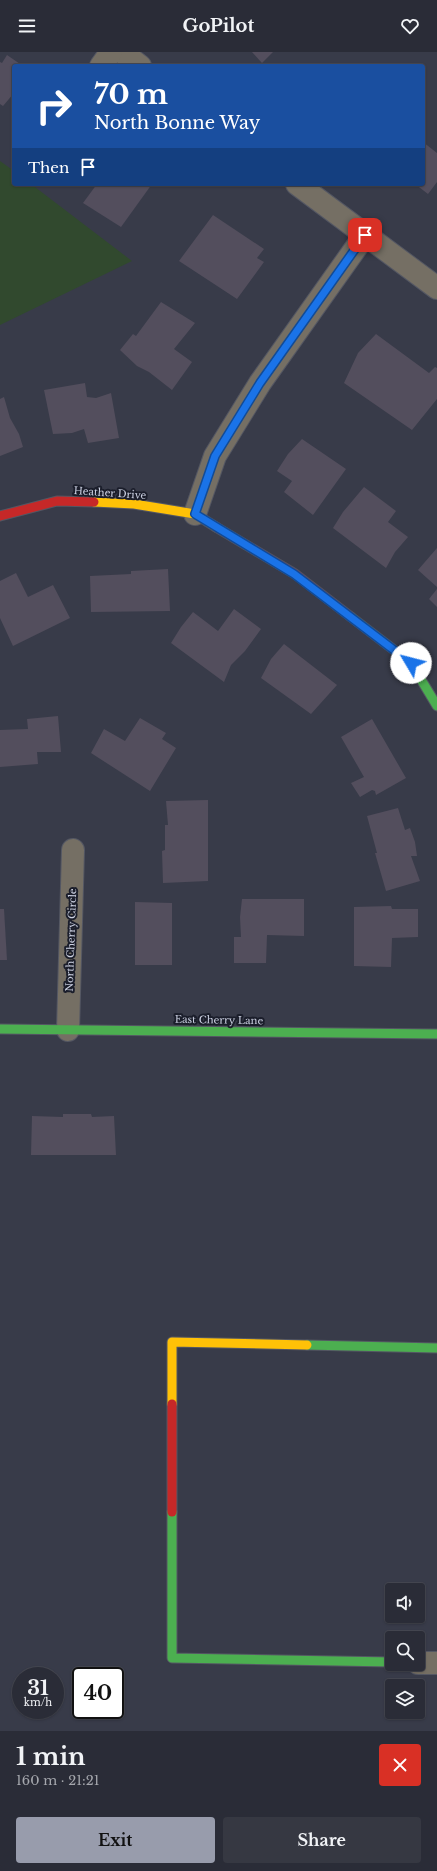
<!DOCTYPE html>
<meta charset="utf-8">
<style>
:root{--surface:#2a2c37;--page:#363842;--text:#f1f3f6;--muted:#a5a7ad;--line:#464852;--accent:#989cac}
body{margin:0;font-family:"Libre Baskerville",serif;background:var(--page);color:var(--text);height:100vh;display:flex;flex-direction:column;font-size:15px;white-space:nowrap}
*{box-sizing:border-box;margin:0}
p{font-size:13px;color:var(--muted)}
.icon{flex:none;width:22px;height:22px;fill:none;stroke:currentColor;stroke-width:2;stroke-linecap:round;stroke-linejoin:round}
.map{position:relative;height:1679px;overflow:hidden}
.panel{display:flex;flex-direction:column;background:var(--surface);flex:1}
.panel>*{flex:none}
.top-card{position:absolute;left:12px;top:12px;width:413px;height:122px;border-radius:4px;box-shadow:0 1px 3px #0004,0 0 0 1px var(--line);background:#1a4fa0;color:#fff;overflow:hidden}
.fabs{position:absolute;left:385px;top:1531px;display:grid;gap:8px}
.fabs a{display:grid;place-items:center;width:40px;height:40px;border-radius:4px;background:var(--surface);box-shadow:0 1px 3px #0004,0 0 0 1px var(--line);font-size:20px}
.speed{position:absolute;left:12px;top:1615px;display:flex;gap:8px;font-size:20px;font-weight:700;text-align:center}
.speed>*{display:grid;place-content:center;width:52px;height:52px;border-radius:50%;background:var(--surface);box-shadow:0 1px 3px #0004,0 0 0 1px var(--line);line-height:1}
.speed small{font-size:10px;font-weight:400}
.speed .limit{border:2px solid #111;border-radius:6px;background:#fff;color:#111}
.pin{position:absolute;display:grid;place-items:center;width:34px;height:34px;color:#fff;margin:-17px;border-radius:8px;box-shadow:0 2px 6px #0006}
.me{position:absolute;width:44px;margin:-22px;rotate:307deg;stroke-linejoin:round;filter:drop-shadow(0 0 3px #0008)}
.turn{display:flex;align-items:center;gap:14px;height:84px;padding:0 16px;font-size:18px}
.turn .icon{width:52px;height:52px;stroke-width:2.5}
.turn b{display:block;font-size:28px;line-height:34px}
.then{display:flex;align-items:center;height:38px;padding:0 16px;background:#0003;gap:8px;font-size:15px}
.round{display:grid;place-items:center;flex:none;width:42px;height:42px;border-radius:4px;background:var(--page)}
.overview{display:flex;align-items:center;justify-content:space-between;height:68px;padding:0 16px}
h1{font-size:24px;font-weight:700;line-height:30px}
.primary-button{display:flex;gap:8px;margin-top:auto;padding:8px 16px}
.primary-button a{flex:1;height:46px;border-radius:4px;background:var(--accent);color:#111;font-size:16px;font-weight:700;line-height:46px;text-align:center}
.primary-button a+a{background:var(--page);color:var(--text)}
header{display:flex;justify-content:space-between;align-items:center;height:52px;padding:0 16px;background:var(--surface);font-size:18px;font-weight:700}
.map>svg:first-child{display:block}
.green{fill:#31492e}
.building{fill:#534e5d}
.lines{fill:none;stroke-linecap:round;stroke-linejoin:round}
.street-casing{stroke:#545763;stroke-width:24}
.fast-casing{stroke:#545763;stroke-width:11}
.slow-casing{stroke:#545763;stroke-width:11}
.jam-casing{stroke:#545763;stroke-width:11}
.street{stroke:#756f64;stroke-width:22}
.fast{stroke:#4caf50;stroke-width:9}
.slow{stroke:#ffc107;stroke-width:9}
.jam{stroke:#c62828;stroke-width:9}
.route-casing{stroke:#114b97;stroke-width:10}
.route{stroke:#1a73e8;stroke-width:7}
.labels{text-anchor:middle;dominant-baseline:central;stroke-width:4;stroke-linejoin:round;paint-order:stroke}
.street-label{font-size:10px;fill:#ccd1e2;stroke:#1b1e2b}
</style>
<header><svg class="icon" aria-label="menu" viewBox="0 0 24 24"><path d="M4 6h16M4 12h16M4 18h16"/></svg>GoPilot<svg class="icon" aria-label="heart" viewBox="0 0 24 24"><path d="M12 20l-8-8c-3-5 5-10 8-4 3-6 11-1 8 4z"/></svg></header>
<div class="map">
<svg width="437" height="1679" viewBox="0 0 437 1679">
<rect width="100%" height="100%" fill="#383b49"/>
<path class="green" d="M0,109L14,119V132H31L132,209L0,273Z"/>
<g class="building">
<path d="M252,0H273L262,11Z"/>
<path d="M7,3L23,14H14V41L3,54L0,52V10L2,11Z"/>
<path d="M423,90L437,101V130L428,142L415,132H423Z"/>
<path d="M97,132H152L121,175L83,151Z"/>
<path d="M213,163L264,197L257,206L264,210L237,247L179,209Z"/>
<path d="M161,250L195,271L174,297L192,310L172,338L149,320L137,314L120,298L133,282L136,284Z"/>
<path d="M376,282L429,321L435,315L437,316V347L412,378L344,331L358,301Z"/>
<path d="M85,331L87,345L96,346L111,341L119,386L88,391L84,377L72,381L53,382L44,338Z"/>
<path d="M4,345L10,366L19,382L23,395L0,404V347Z"/>
<path d="M302,387L346,417L313,463L284,440L292,429L277,419L288,402Z"/>
<path d="M364,435L396,459L388,470L408,485L395,500L386,516L333,476L343,460Z"/>
<path d="M437,496V535L418,518Z"/>
<path d="M168,517L170,559L91,560L90,524L131,522V519Z"/>
<path d="M16,521L28,545L53,533L70,566L13,594L0,566V529Z"/>
<path d="M437,537V555L429,547Z"/>
<path d="M234,557L261,577L245,599L231,613L224,630L171,591L181,575L193,560L218,579Z"/>
<path d="M284,592L337,633L311,662L261,626L271,607Z"/>
<path d="M58,664L61,700H37L38,712L0,715V678L28,677L27,667Z"/>
<path d="M140,666L166,681L162,687L176,696L150,739L91,701L104,677L125,689Z"/>
<path d="M372,667L406,726L376,743L375,739L372,738L360,745L351,731L364,725L341,685Z"/>
<path d="M208,748V829L163,831L162,799L165,798V773H168L166,749Z"/>
<path d="M398,756L405,778L410,776L415,790L417,804H411L420,829L386,839L375,801H377L367,764Z"/>
<path d="M242,847H304V884L267,883L266,911H234V885H241L240,865Z"/>
<path d="M135,850L172,851V913H135Z"/>
<path d="M391,854L392,857H418V885L392,886L391,915L354,914V855Z"/>
<path d="M0,857H4L7,908H0Z"/>
<path d="M63,1062H91L92,1065L114,1064L116,1103H31L32,1064L63,1065Z"/>
</g>
<g class="lines">
<defs>
<g id="street">
<path d="M122,0L140,14"/>
<path d="M101,14L111,0"/>
<path d="M297,132L437,236"/>
<path d="M195,462L215,404L260,331L365,183"/>
<path d="M68,978L73,798"/>
<path d="M418,1611H437"/>
</g>
<g id="fast">
<path d="M351,565L411,611L437,654"/>
<path d="M0,977L437,982"/>
<path d="M307,1293L437,1296"/>
<path d="M172,1460V1606L392,1610"/>
</g>
<g id="slow">
<path d="M94,450L134,452L195,462L216,475"/>
<path d="M172,1352V1290L307,1293"/>
</g>
<g id="jam">
<path d="M0,464L57,449L94,450"/>
<path d="M216,475L295,522L351,565"/>
<path d="M172,1352V1460"/>
</g>
</defs>
<use href="#street" class="street-casing"/>
<use href="#fast" class="fast-casing"/>
<use href="#slow" class="slow-casing"/>
<use href="#jam" class="jam-casing"/>
<use href="#street" class="street"/>
<use href="#fast" class="fast"/>
<use href="#slow" class="slow"/>
<use href="#jam" class="jam"/>
</g>
<g class="lines">
<defs>
<path id="route" d="M365,183L260,331L215,404L195,462L294,522L411,611"/>
</defs>
<use href="#route" class="route-casing"/>
<use href="#route" class="route"/>
</g>
<g class="labels">
<g class="street-label">
<text transform="translate(110 441) rotate(4)">Heather Drive</text>
<text transform="translate(71 888) rotate(-88)">North Cherry Circle</text>
<text transform="translate(219 968) rotate(1)">East Cherry Lane</text>
</g>
</g>
</svg>
<div class="fabs">
<a><svg class="icon" aria-label="sound" viewBox="0 0 24 24"><path d="M4 9h4l5-4v14l-5-4H4zM17 9q2 3 0 6"/></svg></a>
<a><svg class="icon" aria-label="search" viewBox="0 0 24 24"><circle cx="10" cy="10" r="6"/><path d="M15 15l6 6"/></svg></a>
<a><svg class="icon" aria-label="layers" viewBox="0 0 24 24"><path d="M12 4l9 5-9 5-9-5zM3 14l9 5 9-5"/></svg></a>
</div>
<div class="speed"><div>31<small>km/h</small></div><div class="limit">40</div></div>
<div class="pin" style="left:365px;top:183px;background:#d93025"><svg class="icon" aria-label="arrive" viewBox="0 0 24 24"><path d="M6 21V4h12l-3 4 3 4H6"/></svg></div>
<svg class="me" style="left:411px;top:611px" viewBox="-20 -20 40 40"><circle r="19" fill="#fff"/><path d="M0-13L10 11 0 6-10 11z" fill="#1a73e8"/></svg>
<div class="top-card">
<div class="turn"><svg class="icon" aria-label="right" viewBox="0 0 24 24"><path d="M7 20v-9h11M14 6l5 5-5 5"/></svg><div><b>70 m</b>North Bonne Way</div></div>
<div class="then">Then<svg class="icon" aria-label="arrive" viewBox="0 0 24 24"><path d="M6 21V4h12l-3 4 3 4H6"/></svg></div>
</div>
</div>
<section class="panel">
<div class="overview"><div><h1>1 min</h1><p>160 m · 21:21</p></div><a class="round" style="background:#d93025;color:#fff"><svg class="icon" aria-label="close" viewBox="0 0 24 24"><path d="M6 6l12 12M18 6L6 18"/></svg></a></div>
<div class="primary-button"><a>Exit</a><a>Share</a></div>
</section>
